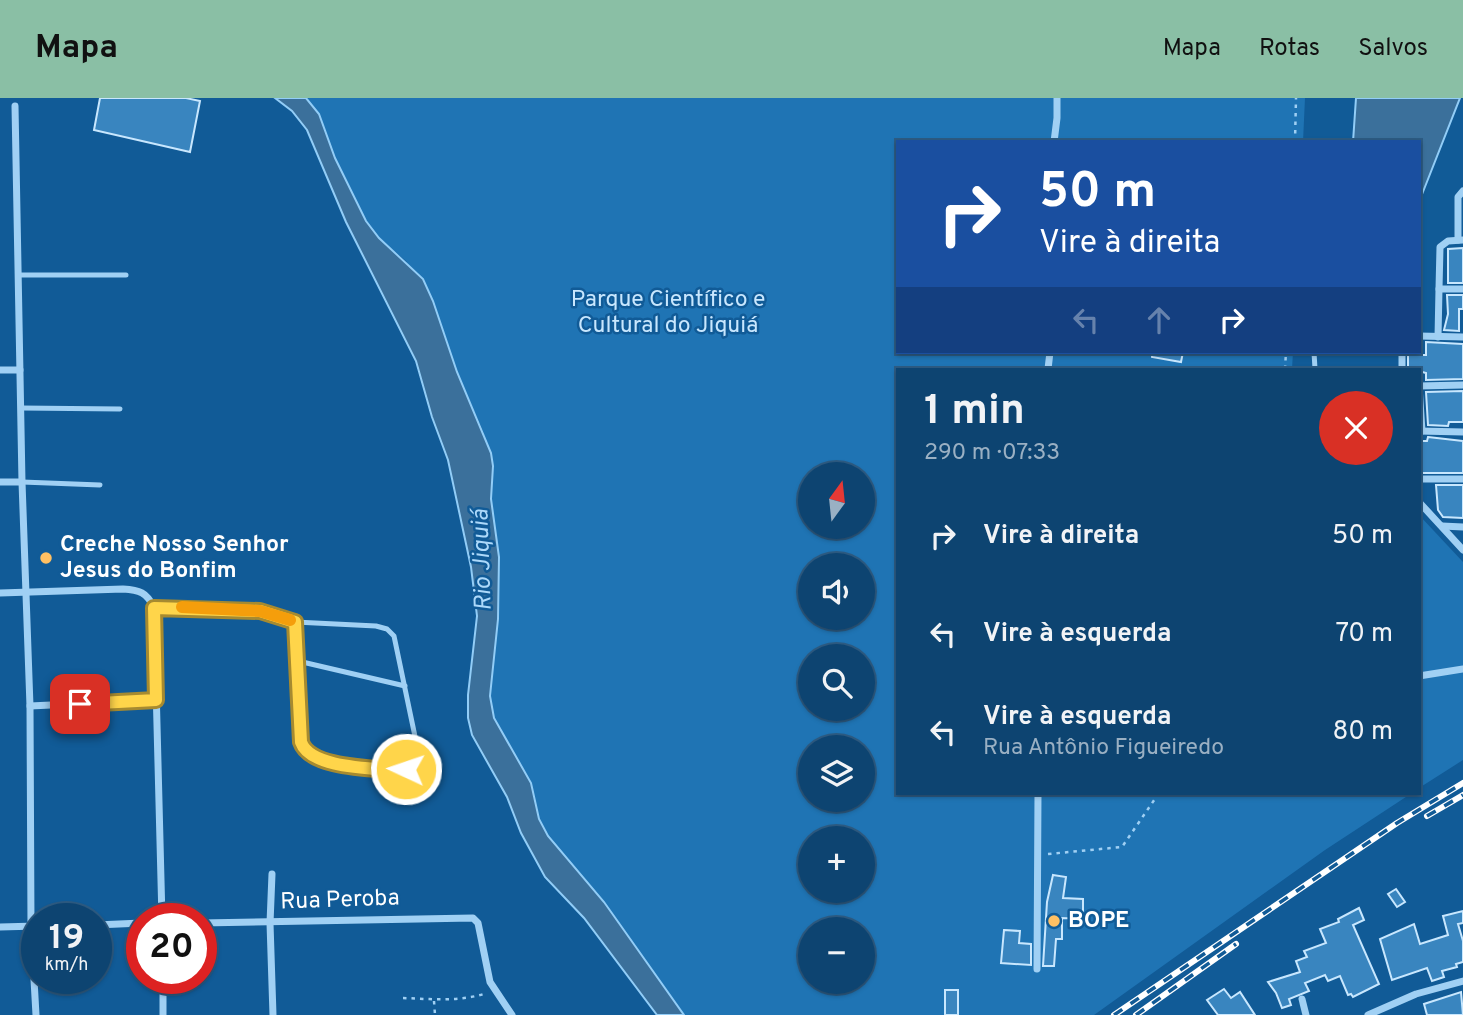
<!DOCTYPE html>
<html lang="pt">
<meta charset="utf-8">
<style>
:root{--surface:#0d4471;--page:#1b4e79;--text:#f1f3f6;--muted:#9ab0c3;--line:#2d5c84;--accent:#8abfa5}
body{margin:0;font-family:Overpass,sans-serif;background:var(--page);color:var(--text);height:100vh;display:flex;flex-direction:column;font-size:26px;white-space:nowrap}
*{box-sizing:border-box;margin:0}
p{font-size:23px;color:var(--muted)}
.icon{flex:none;width:38px;height:38px;fill:none;stroke:currentColor;stroke-width:2;stroke-linecap:round;stroke-linejoin:round}
.map{position:relative;flex:1;overflow:hidden}
.drawer{position:absolute;left:896px;top:270px;width:525px;height:427px;display:flex;flex-direction:column;background:var(--surface);border-radius:0px;box-shadow:0 2px 5px #0004,0 0 0 2px var(--line)}
.drawer>*{flex:none}
.banner{position:absolute;left:896px;top:42px;width:525px;height:214px;border-radius:0px;box-shadow:0 2px 5px #0004,0 0 0 2px var(--line);background:#1a4fa0;color:#fff;overflow:hidden}
.needle{width:46px;rotate:15deg}
.tools{position:absolute;left:798px;top:364px;display:grid;gap:14px}
.tools a{display:grid;place-items:center;width:77px;height:77px;border-radius:50%;background:var(--surface);box-shadow:0 2px 5px #0004,0 0 0 2px var(--line);font-size:35px}
.speed{position:absolute;left:21px;top:805px;display:flex;gap:14px;font-size:35px;font-weight:700;text-align:center}
.speed>*{display:grid;place-content:center;width:91px;height:91px;border-radius:50%;background:var(--surface);box-shadow:0 2px 5px #0004,0 0 0 2px var(--line);line-height:1}
.speed small{font-size:18px;font-weight:400}
.speed .limit{border:10px solid #d22;background:#fff;color:#111}
.pin{position:absolute;display:grid;place-items:center;width:60px;height:60px;color:#fff;margin:-30px;border-radius:14px;box-shadow:0 4px 10px #0006}
.me{position:absolute;width:77px;margin:-38px;rotate:273deg;stroke-linejoin:round;filter:drop-shadow(0 0 5px #0008)}
.turn{display:flex;align-items:center;gap:24px;height:147px;padding:0 28px;font-size:32px}
.turn .icon{width:91px;height:91px;stroke-width:2.5}
.turn b{display:block;font-size:49px;line-height:60px}
.lanes{display:flex;align-items:center;height:66px;padding:0 28px;background:#0003;justify-content:center;gap:35px;direction:ltr}
.lanes .off{opacity:.35}
.round{display:grid;place-items:center;flex:none;width:74px;height:74px;border-radius:37px;background:var(--page)}
.summary{display:flex;align-items:center;justify-content:space-between;height:119px;padding:0 28px}
h1{font-size:42px;font-weight:700;line-height:52px}
ul{padding:0;list-style:none}
li{display:flex;align-items:center;gap:21px;height:98px;padding:0 28px}
li div{flex:1}
li b{display:block;font-size:26px}
li em{font-style:normal}
header{display:flex;align-items:center;gap:42px;box-sizing:border-box;height:98px;padding:0 35px;background:var(--accent);color:#111}
header strong{font-size:33px}
nav{display:flex;gap:38px;margin-inline-start:auto;font-size:24px}
.map>svg:first-child{display:block}
.green{fill:#1f74b4;fill-rule:evenodd}
.water{fill:#3b709b;stroke:#92cdf7;stroke-width:2}
.building{fill:#3985bf;stroke:#c8e7fe;stroke-width:2}
.lines{fill:none;stroke-linecap:round;stroke-linejoin:round}
.path{stroke:#a0d0f4;stroke-width:2.5;stroke-dasharray:3.5 5;stroke-linecap:butt}
.lane{stroke:#a0d0f4;stroke-width:5}
.street{stroke:#a0d0f4;stroke-width:7}
.rail-casing{stroke:#fff;stroke-width:6}
.rail{stroke:#115b97;stroke-width:3.5;stroke-dasharray:10;stroke-linecap:butt}
.route-casing{stroke:#a68a30;stroke-width:18}
.route{stroke:#ffd54a;stroke-width:12}
.slow{stroke:#f59e0b;stroke-width:12}
.poi-dot{fill:#ffc063;stroke:#115b97;stroke-width:2.5}
.labels{text-anchor:middle;dominant-baseline:central;stroke-width:5;stroke-linejoin:round;paint-order:stroke}
.park-label{font-size:23px;fill:#c8e7fe;stroke:#115b97}
.poi-label{font-size:23px;font-weight:bold;fill:#fff;stroke:#115b97;text-anchor:start}
.street-label{font-size:23px;fill:#fff;stroke:#115b97}
.water-label{font-size:24px;font-style:italic;fill:#add9fa;stroke:#115b97}
</style>
<header>
<strong>Mapa</strong>
<nav><a>Mapa</a><a>Rotas</a><a>Salvos</a></nav>
</header>
<div class="map">
<svg width="1463" height="917" viewBox="0 0 1463 917">
<rect width="100%" height="100%" fill="#115b97"/>
<g class="green">
<path d="M306,0H1305L1303,44H898V254H1293L1292,271H898V695H1412L1325,752L1094,917H684L604,804L548,738L539,721L531,685L494,620L490,598L498,521L499,459L491,401L493,368L483,333L457,274L433,203L406,163L379,140L366,123L335,60L319,16ZM810,376H863V429H810ZM810,467H863V520H810ZM810,558H863V611H810ZM810,649H863V702H810ZM810,740H863V793H810ZM810,831H863V884H810Z"/>
<path d="M1419,417L1463,464V662L1419,690Z"/>
</g>
<g class="water">
<path d="M275,0H306L319,16L335,60L366,123L379,140L423,181L433,203L457,274L491,355L493,368L491,401L499,459L498,521L490,598L494,620L531,685L539,721L548,738L604,804L684,917H657L584,820L545,779L521,735L507,699L472,637L468,620V597L477,518L471,469L448,362L432,319L416,263L346,124L307,32L292,13Z"/>
<path d="M1356,0H1460L1419,104V44H1353Z"/>
</g>
<g class="building">
<path d="M100,0H186L200,3L190,54L94,32Z"/>
<path d="M1463,150V185H1448V151Z"/>
<path d="M1447,197H1463V211H1459V233L1444,232L1448,216Z"/>
<path d="M1426,244L1463,246V281L1426,282V275L1408,270V257H1426Z"/>
<path d="M1152,254H1183L1181,264L1152,259Z"/>
<path d="M1463,293V324H1449L1448,328L1428,327L1426,294Z"/>
<path d="M1428,339L1463,343V375H1419V343H1427Z"/>
<path d="M1436,387H1463V420L1443,419L1438,412Z"/>
<path d="M1053,777L1066,779L1063,800L1083,801V821L1062,820V841H1056L1054,868H1043L1047,804Z"/>
<path d="M1396,791L1405,804L1397,809L1388,796Z"/>
<path d="M1359,810L1364,822L1353,827L1379,886L1353,899L1351,896L1348,897L1340,878L1328,883L1325,877L1305,885L1309,893L1289,901L1291,907L1282,910L1276,895L1268,884L1300,874L1296,863L1307,859L1304,853L1326,845L1320,831L1339,824L1338,821Z"/>
<path d="M1463,813V825L1458,826L1463,843V864L1456,866L1457,869L1442,873L1444,879L1432,883L1427,870L1392,882L1380,841L1414,826L1420,846L1448,837L1443,818Z"/>
<path d="M1004,832L1020,833L1019,845L1031,846V867L1001,865Z"/>
<path d="M1224,891L1231,900L1240,894L1255,917H1218L1207,902Z"/>
<rect x="945" y="892" width="13" height="25"/>
<path d="M1461,894L1463,917H1427L1424,906Z"/>
</g>
<g class="lines">
<g class="path">
<path d="M1295,44L1296,0"/>
<path d="M1285,271L1286,254"/>
<path d="M1048,756L1122,749L1159,695"/>
<path d="M403,900C431,901 460,904 487,895"/>
<path d="M434,903L435,917"/>
</g>
<g class="lane">
<path d="M19,177H126"/>
<path d="M1314,254L1315,271"/>
<path d="M21,310L120,311"/>
<path d="M22,384L100,387"/>
<path d="M154,510L260,513L295,524L376,528L387,531L394,538L417,648V655L413,667L400,673L346,667L312,659L303,650L301,644L295,524"/>
<path d="M298,563L405,588"/>
</g>
<g class="street">
<path d="M15,8L22,384L30,608L31,828L36,917"/>
<path d="M1054,44L1057,20V0"/>
<path d="M1458,142V99L1463,93"/>
<path d="M1439,191L1440,149L1448,143L1463,142"/>
<path d="M1419,238L1463,239"/>
<path d="M1438,239L1439,191H1463"/>
<path d="M1402,254V271"/>
<path d="M1048,271L1050,254"/>
<path d="M0,272H20"/>
<path d="M1419,333L1463,334"/>
<path d="M1422,333L1419,288L1463,287"/>
<path d="M1419,381H1463"/>
<path d="M0,384H22"/>
<path d="M1419,404L1463,452"/>
<path d="M1442,428L1463,429"/>
<path d="M0,495L123,491C139,492 147,494 154,510L162,821"/>
<path d="M1419,578L1463,571"/>
<path d="M30,608L156,602"/>
<path d="M272,776L270,825L273,917"/>
<path d="M201,825L473,820L478,825L490,884L512,917"/>
<path d="M96,827L142,825"/>
<path d="M0,829L37,828"/>
<path d="M1037,871L1038,695"/>
<path d="M163,880V917"/>
<path d="M1302,901L1306,917"/>
<path d="M1368,917L1416,896L1463,883"/>
</g>
<defs>
<g id="rail">
<path d="M1427,718L1463,697"/>
<path d="M1114,917L1397,725L1463,685"/>
<path d="M1136,917L1236,846"/>
</g>
</defs>
<use href="#rail" class="rail-casing"/>
<use href="#rail" class="rail"/>
</g>
<g class="lines">
<defs>
<path id="route" d="M80,606L156,602L154,510L260,513L295,524L301,644C310,671 375,670 400,673L406,671"/>
</defs>
<use href="#route" class="route-casing"/>
<use href="#route" class="route"/>
<path class="slow" d="M182,509L260,513L290,522"/>
</g>
<g class="poi-dot">
<circle cx="46" cy="460" r="7"/>
<circle cx="1054" cy="823" r="7"/>
</g>
<g class="labels">
<g class="park-label">
<text x="668" y="202">Parque Científico e<tspan x="668" dy="26">Cultural do Jiquiá</tspan></text>
</g>
<g class="poi-label">
<text x="60" y="447">Creche Nosso Senhor<tspan x="60" dy="26">Jesus do Bonfim</tspan></text>
<text x="1068" y="823">BOPE</text>
</g>
<g class="street-label">
<text transform="translate(340 803) rotate(-2)">Rua Peroba</text>
</g>
<g class="water-label">
<text transform="translate(483 462) rotate(-92)">Rio Jiquiá</text>
</g>
</g>
</svg>
<div class="tools">
<a><svg class="needle" viewBox="-14 -14 28 28"><path d="M0-13l5 13h-10z" fill="#e53935"/><path d="M0 13l5-13h-10z" fill="#9ab0c3"/></svg></a>
<a><svg class="icon" aria-label="sound" viewBox="0 0 24 24"><path d="M4 9h4l5-4v14l-5-4H4zM17 9q2 3 0 6"/></svg></a>
<a><svg class="icon" aria-label="search" viewBox="0 0 24 24"><circle cx="10" cy="10" r="6"/><path d="M15 15l6 6"/></svg></a>
<a><svg class="icon" aria-label="layers" viewBox="0 0 24 24"><path d="M12 4l9 5-9 5-9-5zM3 14l9 5 9-5"/></svg></a>
<a>+</a>
<a>−</a>
</div>
<div class="speed"><div>19<small>km/h</small></div><div class="limit">20</div></div>
<div class="pin" style="left:80px;top:606px;background:#d93025"><svg class="icon" aria-label="arrive" viewBox="0 0 24 24"><path d="M6 21V4h12l-3 4 3 4H6"/></svg></div>
<svg class="me" style="left:406px;top:671px" viewBox="-20 -20 40 40"><circle r="17" fill="#ffd54a" stroke="#fff" stroke-width="3"/><path d="M0-11L8 9 0 5-8 9z" fill="#fff"/></svg>
<div class="banner">
<div class="turn"><svg class="icon" aria-label="right" viewBox="0 0 24 24"><path d="M7 20v-9h11M14 6l5 5-5 5"/></svg><div><b>50 m</b>Vire à direita</div></div>
<div class="lanes"><svg class="icon off" aria-label="left" viewBox="0 0 24 24"><path d="M17 20v-9H6M10 6l-5 5 5 5"/></svg><svg class="icon off" aria-label="ahead" viewBox="0 0 24 24"><path d="M12 20V5M6 11l6-6 6 6"/></svg><svg class="icon" aria-label="right" viewBox="0 0 24 24"><path d="M7 20v-9h11M14 6l5 5-5 5"/></svg></div>
</div>
<section class="drawer">
<div class="summary"><div><h1>1 min</h1><p>290 m · 07:33</p></div><a class="round" style="background:#d93025;color:#fff"><svg class="icon" aria-label="close" viewBox="0 0 24 24"><path d="M6 6l12 12M18 6L6 18"/></svg></a></div>
<ul>
<li><svg class="icon" aria-label="right" viewBox="0 0 24 24"><path d="M7 20v-9h11M14 6l5 5-5 5"/></svg><div><b>Vire à direita</b></div><em>50 m</em></li>
<li><svg class="icon" aria-label="left" viewBox="0 0 24 24"><path d="M17 20v-9H6M10 6l-5 5 5 5"/></svg><div><b>Vire à esquerda</b></div><em>70 m</em></li>
<li><svg class="icon" aria-label="left" viewBox="0 0 24 24"><path d="M17 20v-9H6M10 6l-5 5 5 5"/></svg><div><b>Vire à esquerda</b><p>Rua Antônio Figueiredo</p></div><em>80 m</em></li>
</ul>
</section>
</div>
